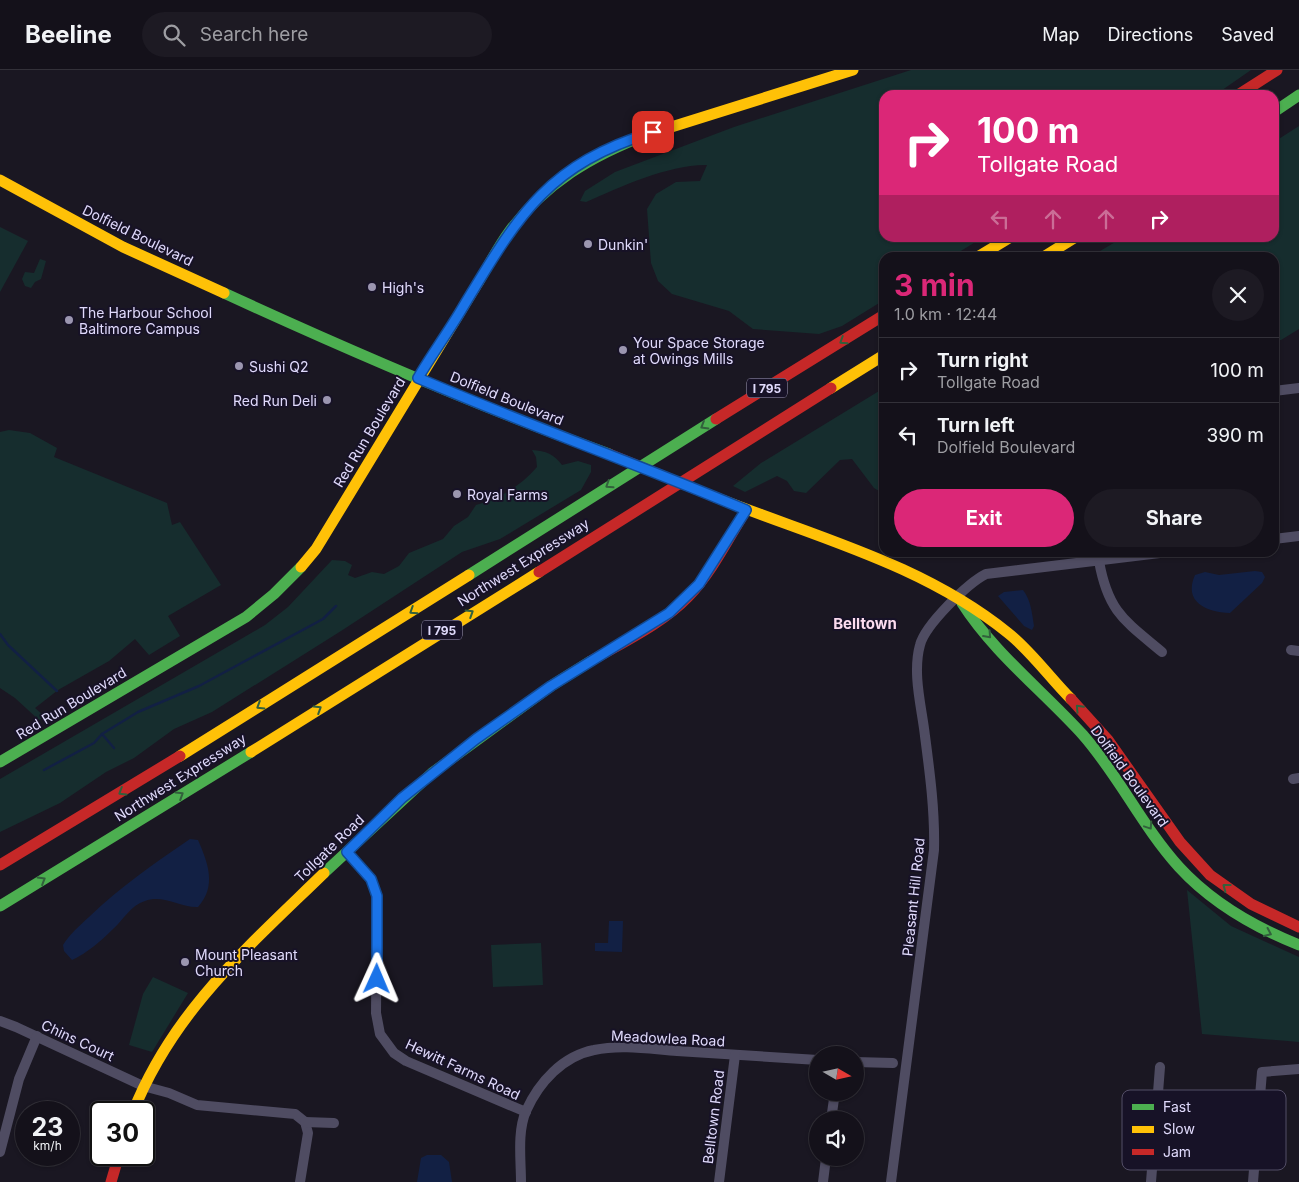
<!DOCTYPE html>
<meta charset="utf-8">
<style>
:root{--surface:#14111a;--page:#1d1a23;--text:#f1f3f6;--muted:#9d9da2;--line:#333139;--accent:#db2777}
body{margin:0;font-family:Inter,sans-serif;background:var(--page);color:var(--text);height:100vh;display:flex;flex-direction:column;font-size:19px;white-space:nowrap}
*{box-sizing:border-box;margin:0}
p{font-size:16px;color:var(--muted)}
.icon{flex:none;width:28px;height:28px;fill:none;stroke:currentColor;stroke-width:2;stroke-linecap:round;stroke-linejoin:round}
.map{position:relative;flex:1;overflow:hidden}
.drawer{position:absolute;left:879px;top:182px;width:400px;height:305px;display:flex;flex-direction:column;background:var(--surface);border-radius:15px;box-shadow:0 1px 4px #0004,0 0 0 1px var(--line)}
.drawer>*{flex:none}
.hud{position:absolute;left:879px;top:20px;width:400px;height:152px;border-radius:15px;box-shadow:0 1px 4px #0004,0 0 0 1px var(--line);background:#db2777;color:#fff;overflow:hidden}
.needle{width:32px;rotate:99deg}
.tools{position:absolute;left:809px;top:976px;display:grid;gap:10px}
.tools a{display:grid;place-items:center;width:55px;height:55px;border-radius:50%;background:var(--surface);box-shadow:0 1px 4px #0004,0 0 0 1px var(--line);font-size:25px}
.speed{position:absolute;left:15px;top:1031px;display:flex;gap:10px;font-size:25px;font-weight:700;text-align:center}
.speed>*{display:grid;place-content:center;width:65px;height:65px;border-radius:50%;background:var(--surface);box-shadow:0 1px 4px #0004,0 0 0 1px var(--line);line-height:1}
.speed small{font-size:12px;font-weight:400}
.speed .limit{border:2px solid #111;border-radius:8px;background:#fff;color:#111}
.pin{position:absolute;display:grid;place-items:center;width:42px;height:42px;color:#fff;margin:-21px;border-radius:10px;box-shadow:0 2px 8px #0006}
.me{position:absolute;width:55px;margin:-28px;rotate:1deg;stroke-linejoin:round;filter:drop-shadow(0 0 4px #0008)}
.turn{display:flex;align-items:center;gap:18px;height:105px;padding:0 15px;font-size:22px}
.turn .icon{width:65px;height:65px;stroke-width:2.5}
.turn b{display:block;font-size:35px;line-height:42px}
.lanes{display:flex;align-items:center;height:48px;padding:0 15px;background:#0003;justify-content:center;gap:25px;direction:ltr}
.lanes .off{opacity:.35}
.round{display:grid;place-items:center;flex:none;width:52px;height:52px;border-radius:26px;background:var(--page)}
.head{display:flex;align-items:center;justify-content:space-between;height:85px;padding:0 15px}
h1{font-size:30px;font-weight:700;line-height:38px;color:var(--accent)}
.action{display:flex;gap:10px;margin-top:auto;padding:10px 15px}
.action a{flex:1;height:58px;border-radius:30px;background:var(--accent);color:#fff;font-size:20px;font-weight:700;line-height:58px;text-align:center}
.action a+a{background:var(--page);color:var(--text)}
ul{padding:0;list-style:none}
li{display:flex;align-items:center;gap:15px;height:65px;padding:0 15px;border-top:1px solid var(--line)}
li div{flex:1}
li b{display:block;font-size:19px}
li em{font-style:normal}
header{display:flex;align-items:center;gap:30px;box-sizing:border-box;height:70px;padding:0 25px;background:var(--surface);border-bottom:1px solid var(--line)}
header strong{font-size:24px}
nav{display:flex;gap:28px;margin-inline-start:auto;font-size:18px}
.search{width:350px;height:45px;background:var(--page);display:flex;align-items:center;gap:12px;box-sizing:border-box;padding:0 18px;border-radius:28px;color:var(--muted);font-size:19px}
.map>svg:first-child{display:block}
.green{fill:#162d2e}
.water{fill:#122044}
.lines{fill:none;stroke-linecap:round;stroke-linejoin:round}
.stream{stroke:#122044;stroke-width:2.5}
.street{stroke:#4f4c62;stroke-width:10}
.fast{stroke:#4caf50;stroke-width:11}
.slow{stroke:#ffc107;stroke-width:11}
.jam{stroke:#c62828;stroke-width:11}
.jam-bridge{stroke:#c62828;stroke-width:11}
.oneway{stroke:#32603c}
.route-casing{stroke:#114b97;stroke-width:12}
.route{stroke:#1a73e8;stroke-width:9}
.poi-dot{fill:#9b96b0;stroke:#171227;stroke-width:2}
.labels{text-anchor:middle;dominant-baseline:central;stroke-width:4;stroke-linejoin:round;paint-order:stroke}
.shield{fill:#171227;stroke:#a49ebc;stroke-width:1}
.shield-label{font-size:12px;font-weight:bold;fill:#e0dafc}
.street-label{font-size:14px;fill:#e0dafc;stroke:#171227}
.poi-label{font-size:14px;fill:#e0dafc;stroke:#171227;text-anchor:start}
.neighbourhood-label{font-size:15px;font-weight:bold;fill:#fcdcef;stroke:#171227}
.key{fill:#171227;stroke:#534e67;stroke-width:1}
.key-label{font-size:14px;fill:#e0dafc}
</style>
<header>
<strong>Beeline</strong>
<div class="search"><svg class="icon" aria-label="search" viewBox="0 0 24 24"><circle cx="10" cy="10" r="6"/><path d="M15 15l6 6"/></svg>Search here</div>
<nav><a>Map</a><a>Directions</a><a>Saved</a></nav>
</header>
<div class="map">
<svg width="1299" height="1112" viewBox="0 0 1299 1112">
<rect width="100%" height="100%" fill="#1a1722"/>
<g class="green">
<path d="M911,0H1251L1215,25H884V168H982L951,187L884,188V230L842,256L819,264L753,259L729,241L672,224L658,211L651,193L647,139L656,124L676,112L700,111L707,95C670,94 620,117 586,132L580,131L585,121L615,102L734,57Z"/>
<path d="M1299,56V259L1281,270H1274V188L1090,187L1122,168H1274V72Z"/>
<path d="M0,157L28,171L0,222Z"/>
<path d="M40,189L46,191L41,209L35,212L31,218L25,216L22,209L25,202L34,203Z"/>
<path d="M884,318V424L874,418L852,389L840,390L806,423L794,421L787,411L777,406L745,422L733,416L761,393Z"/>
<path d="M9,360L30,363L57,378L54,387L167,433L172,455L180,452L221,515L168,546L180,566L149,585L135,569L109,591L58,620L35,638L45,647L39,650L15,628L0,618V362Z"/>
<path d="M532,380C546,381 554,384 562,395L578,391L591,395V402L581,420L500,469L462,482L341,561L212,642L174,659L134,688L106,702L60,733L0,762V709L265,555L288,537L332,490L345,491L352,495L348,505L355,508L372,502L384,504L399,496L409,483L443,469L454,456L468,447L476,435C499,429 521,416 537,397L536,387Z"/>
<path d="M1187,820L1231,856L1299,887V972L1202,964Z"/>
<path d="M541,873L543,915L493,917L491,875Z"/>
<path d="M153,907L188,923L152,982L129,975L143,924Z"/>
</g>
<g class="water">
<path d="M1255,501L1262,502L1265,507L1262,513L1230,543C1206,542 1183,532 1195,505L1205,502L1219,505Z"/>
<path d="M1023,520C1031,530 1032,544 1034,556L1032,560L1024,556L998,526L1004,522Z"/>
<path d="M190,769L198,770C208,793 217,816 198,837C181,838 163,824 145,831C131,835 123,850 113,859C101,871 87,883 72,890L64,881L63,875C70,864 79,856 89,847C120,817 155,793 190,769Z"/>
<path d="M609,851H623L622,882L595,881V873H608Z"/>
<path d="M427,1085H441L449,1092L452,1112H417L421,1088Z"/>
</g>
<g class="lines">
<g class="stream">
<path d="M0,564L8,575L57,621"/>
<path d="M102,664L114,678"/>
<path d="M44,700L94,673L102,664L138,642L199,616L323,549L336,536"/>
</g>
<g class="street">
<path d="M1274,321L1299,318"/>
<path d="M1274,469L1299,466"/>
<path d="M1099,491C1108,542 1125,551 1162,582"/>
<path d="M1291,580L1299,581"/>
<path d="M1293,709L1299,708"/>
<path d="M347,782L371,809L377,827L376,943L380,964L394,983L406,991L526,1042"/>
<path d="M0,951L16,957L143,1016L169,1023L197,1035L295,1044L305,1052L308,1063L300,1112"/>
<path d="M855,992L893,993"/>
<path d="M831,1050L835,1022"/>
<path d="M305,1052L334,1053"/>
<path d="M0,1082L19,1009L37,966"/>
<path d="M521,1112C521,1090 517,1062 526,1041C539,1012 563,986 594,980C621,974 650,979 677,981C724,984 771,987 818,990"/>
<path d="M719,1112L735,985"/>
<path d="M823,1112L826,1088"/>
<path d="M891,1112L934,780C935,742 930,704 925,666C922,638 912,604 920,575C925,555 968,513 986,504L1168,482"/>
<path d="M1151,1112L1160,997"/>
<path d="M1253,1112L1262,1002L1299,999"/>
</g>
<g class="fast">
<path d="M1274,42L1299,25"/>
<path d="M479,211C489,195 498,177 509,162C545,113 592,85 649,64"/>
<path d="M224,223C350,281 478,336 609,384"/>
<path d="M469,505L716,349"/>
<path d="M962,533C994,583 1043,621 1083,665C1119,706 1142,756 1179,797C1212,833 1254,857 1299,875"/>
<path d="M0,692L246,547L274,524L301,497"/>
<path d="M324,803L432,703L551,616L591,591"/>
<path d="M0,836L251,682"/>
</g>
<g class="slow">
<path d="M649,64L853,0"/>
<path d="M0,110L123,177L224,223"/>
<path d="M976,188L1009,168"/>
<path d="M1042,188L1074,168"/>
<path d="M831,318L884,285"/>
<path d="M715,427C815,467 923,494 1008,563C1031,581 1050,608 1071,629"/>
<path d="M301,497L316,479L479,211"/>
<path d="M251,682L539,502"/>
<path d="M180,686L469,505"/>
<path d="M133,1042C173,941 248,877 324,803"/>
</g>
<g class="jam">
<path d="M1238,25L1277,0"/>
<path d="M716,349L884,245"/>
<path d="M539,502L831,318"/>
<path d="M591,591C623,572 662,554 688,527C712,502 728,469 746,440"/>
<path d="M1071,629L1108,670L1180,772L1210,805L1251,834L1299,857"/>
<path d="M0,795L180,686"/>
<path d="M111,1112L119,1085"/>
</g>
<path class="jam-bridge" d="M609,384L715,427"/>
</g>
<defs><path id="oneway-chevron" d="M-2-3.5L2.5 0L-2 3.5" fill="none" stroke-width="1.6" stroke-linecap="round" stroke-linejoin="round" transform="scale(1.25)"/></defs>
<g class="oneway">
<use href="#oneway-chevron" transform="translate(843 271) rotate(147)"/>
<use href="#oneway-chevron" transform="translate(704 356) rotate(149)"/>
<use href="#oneway-chevron" transform="translate(609 415) rotate(147)"/>
<use href="#oneway-chevron" transform="translate(413 541) rotate(147)"/>
<use href="#oneway-chevron" transform="translate(470 543) rotate(-32)"/>
<use href="#oneway-chevron" transform="translate(988 565) rotate(48)"/>
<use href="#oneway-chevron" transform="translate(260 636) rotate(148)"/>
<use href="#oneway-chevron" transform="translate(1079 638) rotate(-133)"/>
<use href="#oneway-chevron" transform="translate(318 639) rotate(-32)"/>
<use href="#oneway-chevron" transform="translate(122 722) rotate(148)"/>
<use href="#oneway-chevron" transform="translate(180 725) rotate(-32)"/>
<use href="#oneway-chevron" transform="translate(1149 756) rotate(56)"/>
<use href="#oneway-chevron" transform="translate(42 810) rotate(-31)"/>
<use href="#oneway-chevron" transform="translate(1226 817) rotate(-143)"/>
<use href="#oneway-chevron" transform="translate(1268 863) rotate(25)"/>
</g>
<g class="lines">
<defs>
<path id="route" d="M377,909V826L371,809L347,782L402,728L476,669L551,616L669,543L699,514L746,440C638,394 527,355 418,308C432,284 449,261 463,237C518,146 546,95 653,62"/>
</defs>
<use href="#route" class="route-casing"/>
<use href="#route" class="route"/>
</g>
<g class="poi-dot">
<circle cx="588" cy="174" r="5"/>
<circle cx="372" cy="217" r="5"/>
<circle cx="69" cy="250" r="5"/>
<circle cx="623" cy="280" r="5"/>
<circle cx="239" cy="296" r="5"/>
<circle cx="327" cy="330" r="5"/>
<circle cx="457" cy="424" r="5"/>
<circle cx="185" cy="892" r="5"/>
</g>
<g class="labels">
<g class="shield">
<rect x="747" y="308.5" width="40" height="19" rx="4"/>
<rect x="422" y="550.5" width="40" height="19" rx="4"/>
</g>
<g class="shield-label">
<text x="767" y="318">I 795</text>
<text x="442" y="560">I 795</text>
</g>
<g class="street-label">
<text transform="translate(138 165) rotate(26)">Dolfield Boulevard</text>
<text transform="translate(507 328) rotate(22)">Dolfield Boulevard</text>
<text transform="translate(369 362) rotate(-59)">Red Run Boulevard</text>
<text transform="translate(523 492) rotate(-32)">Northwest Expressway</text>
<text transform="translate(71 633) rotate(-31)">Red Run Boulevard</text>
<text transform="translate(1130 706) rotate(54)">Dolfield Boulevard</text>
<text transform="translate(180 707) rotate(-32)">Northwest Expressway</text>
<text transform="translate(329 778) rotate(-44)">Tollgate Road</text>
<text transform="translate(913 827) rotate(-84)">Pleasant Hill Road</text>
<text transform="translate(668 968) rotate(3)">Meadowlea Road</text>
<text transform="translate(78 970) rotate(25)">Chins Court</text>
<text transform="translate(463 999) rotate(25)">Hewitt Farms Road</text>
<text transform="translate(713 1047) rotate(-83)">Belltown Road</text>
</g>
<g class="poi-label">
<text x="598" y="174">Dunkin'</text>
<text x="382" y="217">High's</text>
<text x="79" y="242">The Harbour School<tspan x="79" dy="16">Baltimore Campus</tspan></text>
<text x="633" y="272">Your Space Storage<tspan x="633" dy="16">at Owings Mills</tspan></text>
<text x="249" y="296">Sushi Q2</text>
<text x="317" y="330" text-anchor="end">Red Run Deli</text>
<text x="467" y="424">Royal Farms</text>
<text x="195" y="884">Mount Pleasant<tspan x="195" dy="16">Church</tspan></text>
</g>
<g class="neighbourhood-label">
<text x="865" y="553">Belltown</text>
</g>
</g>
<rect x="1122" y="1020" width="164" height="80" rx="8" class="key"/>
<rect x="1132" y="1034" width="22" height="6" fill="#4caf50"/>
<rect x="1132" y="1056" width="22" height="7" fill="#ffc107"/>
<rect x="1132" y="1079" width="22" height="6" fill="#c62828"/>
<g class="key-label">
<text x="1163" y="1042">Fast</text>
<text x="1163" y="1064">Slow</text>
<text x="1163" y="1087">Jam</text>
</g>
</svg>
<div class="tools">
<a><svg class="needle" viewBox="-14 -14 28 28"><path d="M0-13l5 13h-10z" fill="#e53935"/><path d="M0 13l5-13h-10z" fill="#9d9da2"/></svg></a>
<a><svg class="icon" aria-label="sound" viewBox="0 0 24 24"><path d="M4 9h4l5-4v14l-5-4H4zM17 9q2 3 0 6"/></svg></a>
</div>
<div class="speed"><div>23<small>km/h</small></div><div class="limit">30</div></div>
<div class="pin" style="left:653px;top:62px;background:#d93025"><svg class="icon" aria-label="arrive" viewBox="0 0 24 24"><path d="M6 21V4h12l-3 4 3 4H6"/></svg></div>
<svg class="me" style="left:377px;top:909px" viewBox="-20 -20 40 40"><path d="M0-17L14 15 0 8-14 15z" fill="#1a73e8" stroke="#fff" stroke-width="4"/></svg>
<div class="hud">
<div class="turn"><svg class="icon" aria-label="right" viewBox="0 0 24 24"><path d="M7 20v-9h11M14 6l5 5-5 5"/></svg><div><b>100 m</b>Tollgate Road</div></div>
<div class="lanes"><svg class="icon off" aria-label="left" viewBox="0 0 24 24"><path d="M17 20v-9H6M10 6l-5 5 5 5"/></svg><svg class="icon off" aria-label="ahead" viewBox="0 0 24 24"><path d="M12 20V5M6 11l6-6 6 6"/></svg><svg class="icon off" aria-label="ahead" viewBox="0 0 24 24"><path d="M12 20V5M6 11l6-6 6 6"/></svg><svg class="icon" aria-label="right" viewBox="0 0 24 24"><path d="M7 20v-9h11M14 6l5 5-5 5"/></svg></div>
</div>
<section class="drawer">
<div class="head"><div><h1>3 min</h1><p>1.0 km · 12:44</p></div><a class="round"><svg class="icon" aria-label="close" viewBox="0 0 24 24"><path d="M6 6l12 12M18 6L6 18"/></svg></a></div>
<ul>
<li><svg class="icon" aria-label="right" viewBox="0 0 24 24"><path d="M7 20v-9h11M14 6l5 5-5 5"/></svg><div><b>Turn right</b><p>Tollgate Road</p></div><em>100 m</em></li>
<li><svg class="icon" aria-label="left" viewBox="0 0 24 24"><path d="M17 20v-9H6M10 6l-5 5 5 5"/></svg><div><b>Turn left</b><p>Dolfield Boulevard</p></div><em>390 m</em></li>
</ul>
<div class="action"><a>Exit</a><a>Share</a></div>
</section>
</div>
